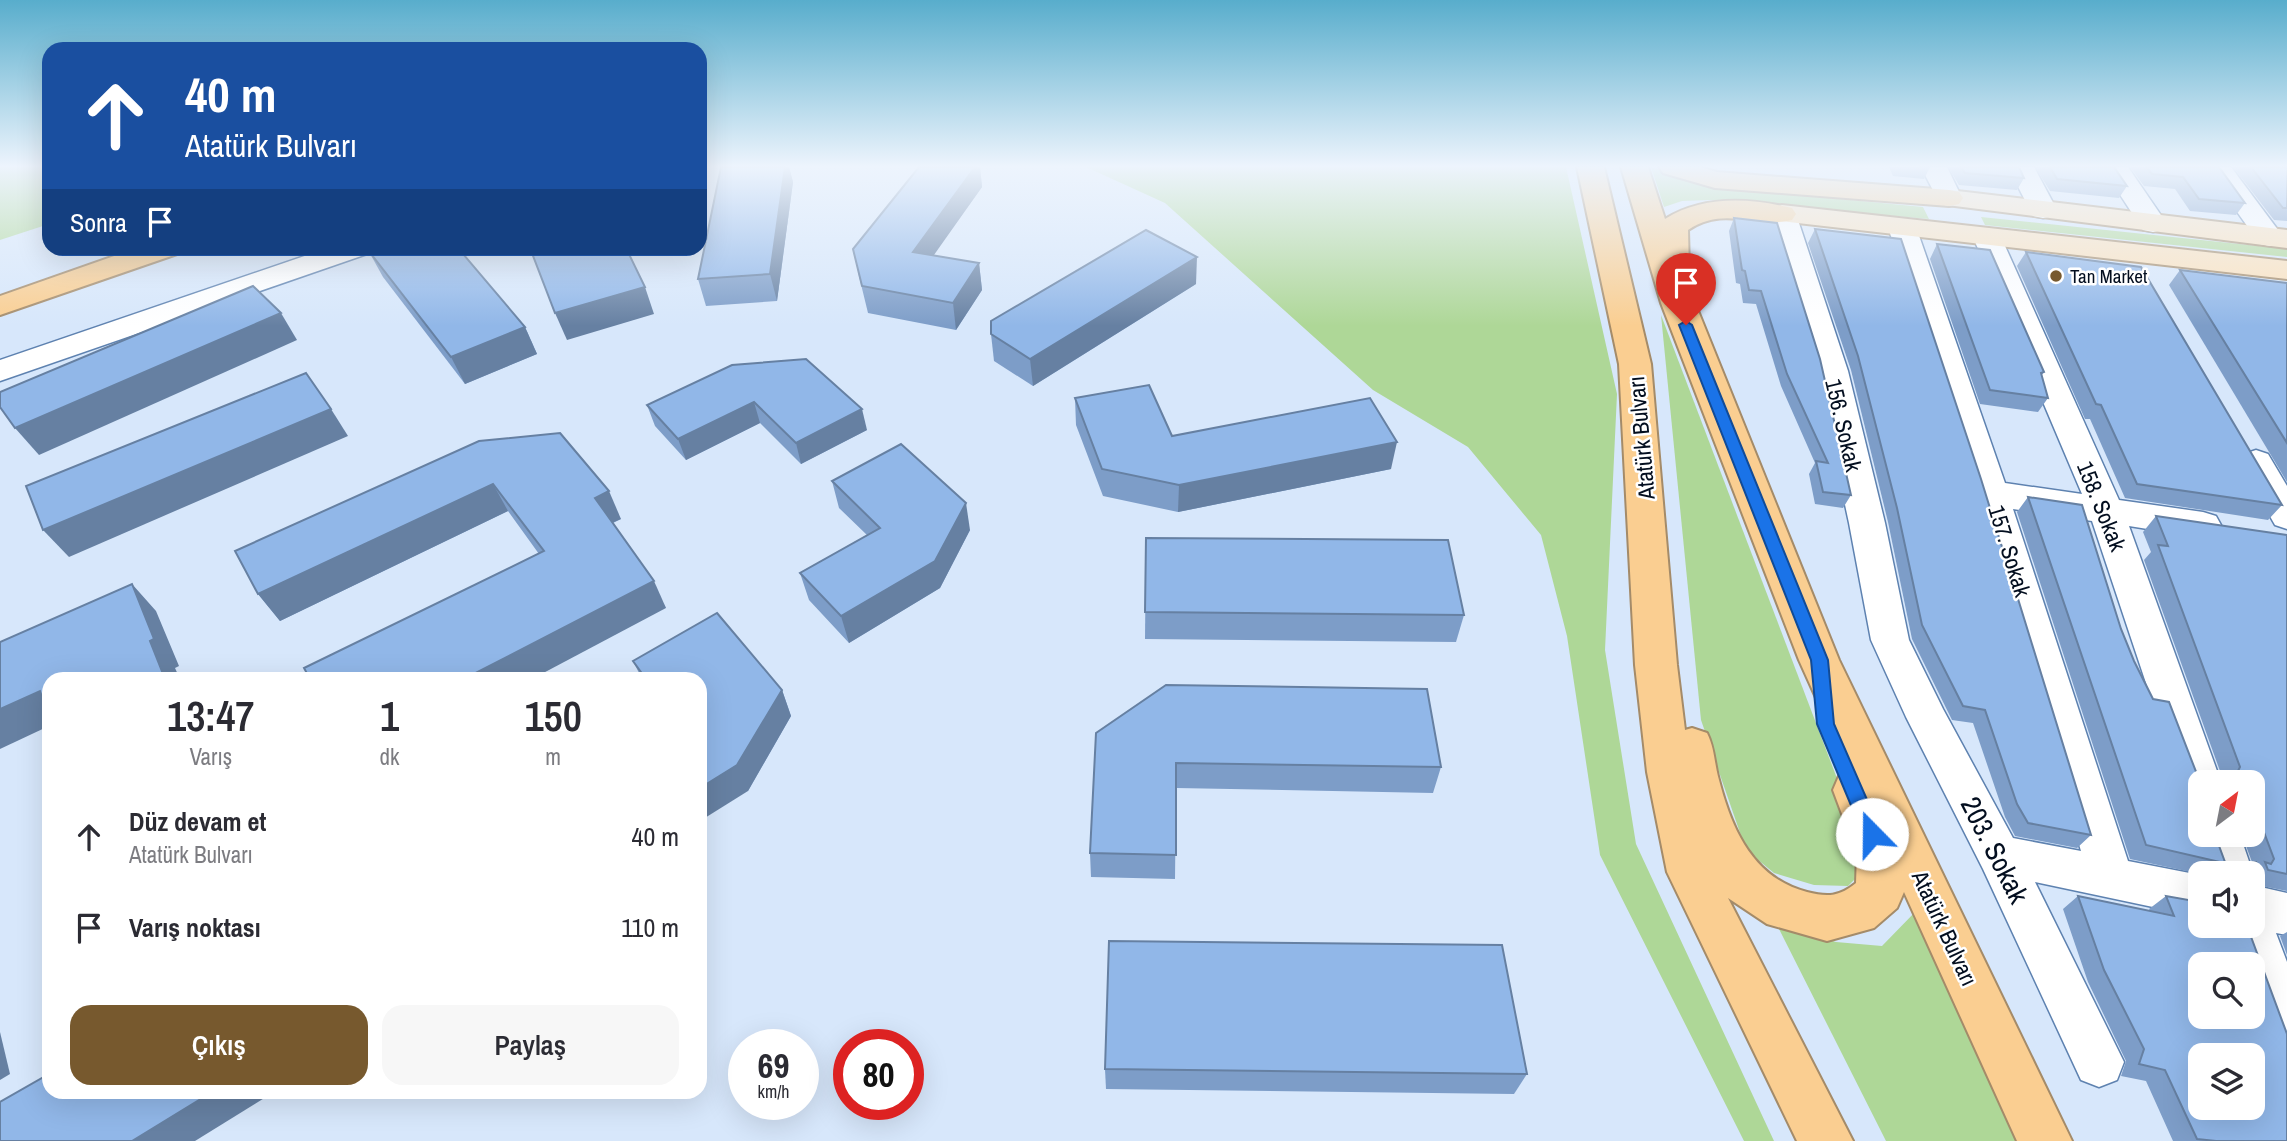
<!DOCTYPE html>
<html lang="tr">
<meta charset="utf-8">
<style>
:root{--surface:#fff;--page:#f7f7f7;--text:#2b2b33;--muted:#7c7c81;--accent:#77592e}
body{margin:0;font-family:"Archivo Narrow",sans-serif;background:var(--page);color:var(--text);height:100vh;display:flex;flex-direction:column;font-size:26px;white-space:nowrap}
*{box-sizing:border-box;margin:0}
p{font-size:23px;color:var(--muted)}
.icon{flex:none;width:38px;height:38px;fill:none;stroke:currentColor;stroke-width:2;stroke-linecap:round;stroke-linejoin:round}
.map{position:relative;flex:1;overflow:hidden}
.details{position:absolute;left:42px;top:672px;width:665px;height:427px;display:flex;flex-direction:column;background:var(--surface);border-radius:21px;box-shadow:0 7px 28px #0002}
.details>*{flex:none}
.hud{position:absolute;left:42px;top:42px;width:665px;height:214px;border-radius:21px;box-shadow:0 7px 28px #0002;background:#1a4fa0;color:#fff;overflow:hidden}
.needle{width:46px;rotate:32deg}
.buttons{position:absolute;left:2188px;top:770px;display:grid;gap:14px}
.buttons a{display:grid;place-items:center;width:77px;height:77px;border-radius:14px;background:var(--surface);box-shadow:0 7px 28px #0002;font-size:35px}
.speed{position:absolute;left:728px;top:1029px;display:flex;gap:14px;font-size:35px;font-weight:700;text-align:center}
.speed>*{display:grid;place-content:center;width:91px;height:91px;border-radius:50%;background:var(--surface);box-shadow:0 7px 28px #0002;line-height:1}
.speed small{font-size:18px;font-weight:400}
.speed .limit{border:10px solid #d22;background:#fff;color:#111}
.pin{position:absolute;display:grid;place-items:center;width:60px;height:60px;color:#fff;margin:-72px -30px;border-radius:50% 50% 50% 0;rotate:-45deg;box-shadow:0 0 7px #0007}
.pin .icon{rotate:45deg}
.me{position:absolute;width:77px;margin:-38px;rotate:338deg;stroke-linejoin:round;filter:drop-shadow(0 0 5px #0008)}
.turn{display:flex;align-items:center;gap:24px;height:147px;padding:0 28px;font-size:32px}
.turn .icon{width:91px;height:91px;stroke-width:2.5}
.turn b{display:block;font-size:49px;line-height:60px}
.then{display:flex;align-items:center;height:66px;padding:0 28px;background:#0003;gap:14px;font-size:26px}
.eta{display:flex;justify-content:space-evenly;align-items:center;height:119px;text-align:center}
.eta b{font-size:42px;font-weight:600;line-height:49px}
.cta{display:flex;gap:14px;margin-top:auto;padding:14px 28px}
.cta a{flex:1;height:80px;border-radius:21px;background:var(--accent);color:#fff;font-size:28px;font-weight:600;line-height:80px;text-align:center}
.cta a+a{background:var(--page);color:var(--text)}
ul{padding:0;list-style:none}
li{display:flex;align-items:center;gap:21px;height:91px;padding:0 28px}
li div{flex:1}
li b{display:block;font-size:26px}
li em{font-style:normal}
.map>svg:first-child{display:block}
.green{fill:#aed797}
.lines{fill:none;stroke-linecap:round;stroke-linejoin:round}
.minor-casing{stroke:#5e82b0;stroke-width:3}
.major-casing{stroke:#a48b69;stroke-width:4}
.highway-casing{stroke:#a48b69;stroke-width:4}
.minor{fill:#fff;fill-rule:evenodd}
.major{fill:#fce2bd;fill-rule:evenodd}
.highway{fill:#face91;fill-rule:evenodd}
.wall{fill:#7d9dc8}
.shaded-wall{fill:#6680a2}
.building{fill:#91b7e8;stroke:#6680a2;stroke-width:2;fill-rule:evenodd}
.route{fill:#1a73e8;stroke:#114b97;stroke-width:2}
.poi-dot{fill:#77592e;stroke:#fff;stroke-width:2.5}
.labels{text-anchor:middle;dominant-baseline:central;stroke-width:5;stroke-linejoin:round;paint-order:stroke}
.far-poi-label{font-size:19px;fill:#030e1f;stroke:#fff;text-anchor:start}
.street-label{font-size:23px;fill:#030e1f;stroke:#fff}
.near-street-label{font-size:28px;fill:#030e1f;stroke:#fff}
</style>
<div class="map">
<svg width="2287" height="1141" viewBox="0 0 2287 1141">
<rect width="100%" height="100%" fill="#d7e7fb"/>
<g class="green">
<path d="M0,167H49V224L0,240Z"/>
<path d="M1086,167H1566L1617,394L1605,650L1636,844L1774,1141H1744L1600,855L1567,636L1541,535L1468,447L1373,390L1165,203Z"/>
<path d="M1651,167L1706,186L1923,207L1929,219L1710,200L1682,201L1664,207Z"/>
<path d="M1981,217L2287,249V257L1985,225Z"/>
<path d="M1661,315L1841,789L1867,867L1848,886L1814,885L1774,873L1746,850L1701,720Z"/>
<path d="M1918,909L2021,1141H1886L1777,925L1836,942L1882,946Z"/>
</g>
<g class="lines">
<defs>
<g id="minor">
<path d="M1921,167H1947L1962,198L1958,204L1949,206L1940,204Z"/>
<path d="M2008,167H2034L2057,210L2053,216L2043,218L2033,216Z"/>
<path d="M2102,167H2128L2167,224L2163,230L2153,232L2143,230Z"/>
<path d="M2205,167H2231L2284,238L2280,244L2270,246L2260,244Z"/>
<path d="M1782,206L1792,208L1796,214L1848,371L1885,523L1909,640L1943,709L2013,838L2081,851L1974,493L1888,227L1892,221L1902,219L1912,221L1916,227L2005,483L2082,494L1973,237L1977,231L1987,229L1997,231L2001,237L2119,500L2203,512L2216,516L2221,525L2216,534L2203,538L2129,526L2221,782H2200V800L2185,795L2179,782L2092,521L2013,509L2128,861L2200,875V917L2035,882L2124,1062L2117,1080L2099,1087L2081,1080L1983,869L1906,717L1871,640L1849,523L1816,371L1768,214L1772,208Z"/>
<path d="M328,248H371L367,254L0,381V360Z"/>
<path d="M2256,450L2268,454L2287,486V529L2275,525L2239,462L2244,454Z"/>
<path d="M2200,827V835H2240L2253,873L2252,875V873H2209L2196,835Z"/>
<path d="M2252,885L2287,893V935L2276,933L2287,962V1049L2270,1042L2252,996V964H2241L2227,926H2252Z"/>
</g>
<g id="major">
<path d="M1949,190L2287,230V248L1939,204L1935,198L1939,192Z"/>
<path d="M1782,205L2287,261V279L1772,220L1768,214L1772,208Z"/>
</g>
<g id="highway">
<path d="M1577,167H1604L1651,364L1677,665L1685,730L1692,728L1707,733C1715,749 1714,763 1719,780C1732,830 1753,878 1807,892C1827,897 1839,897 1856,883L1857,854L1833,790L1839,776L1850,773L1799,660L1661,303L1621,167H1648L1665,219C1703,195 1750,198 1792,208L1796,214L1792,220C1756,229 1725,205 1688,230L1689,269L1684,276L1839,660L2072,1141H2017L1904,892L1897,908L1874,928L1827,941L1767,924L1728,898L1853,1141H1797L1667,872L1647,772L1635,665L1619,364Z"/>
<path d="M1659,167H1700L1717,172L1949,190L1959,192L1963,198L1959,204L1949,206L1715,188L1663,173Z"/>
<path d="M137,248H181L177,254L0,315V296Z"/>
</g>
</defs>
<use href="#minor" class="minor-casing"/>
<use href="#major" class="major-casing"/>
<use href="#highway" class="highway-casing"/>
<use href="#minor" class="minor"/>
<use href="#major" class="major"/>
<use href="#highway" class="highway"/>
</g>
<g class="wall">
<path d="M721,167H789L793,182L777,301L706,306L698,279Z"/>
<path d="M919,167H980L982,187L933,255L979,263L982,290L956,330L868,313L859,276L853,249Z"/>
<path d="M1889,167H1930L1924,179L1893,176Z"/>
<path d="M1948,167H2019L2024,178L2017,190L1959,185Z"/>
<path d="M2035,167H2114L2127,186L2119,198L2050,191Z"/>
<path d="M2130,167H2219L2245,203L2236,215L2190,211L2175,189L2144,186Z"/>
<path d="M2233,167H2287V221L2274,220Z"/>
<path d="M1734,218L1851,495L1843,508L1815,504L1809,474L1815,463L1781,386L1756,304L1743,303L1740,284L1736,283L1729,231Z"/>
<path d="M1815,229L2091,835L2077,848L2015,836L2005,817L1973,723L1952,720L1912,639L1888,522L1851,370L1808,243Z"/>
<path d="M1937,244L2044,372L2041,376L2048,398L2038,412L1980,404L1930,259Z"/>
<path d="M368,250L525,327L537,354L465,384L383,277Z"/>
<path d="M2026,252L2282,505L2268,520L2125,498L2090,419H2085L2017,266Z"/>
<path d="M2180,270L2287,283V482L2169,285Z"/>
<path d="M1196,284L1033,386L994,361L991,334Z"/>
<path d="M732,365L867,430L801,464L760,423L686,460L655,426L647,405Z"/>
<path d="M1075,398L1172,436L1391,469L1178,512L1103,496L1076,425Z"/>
<path d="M479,441L621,519L613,523L666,608L539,554L508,511L280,621L258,594Z"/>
<path d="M832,481L970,530L940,588L849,643L809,600L800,573L867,535L839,508Z"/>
<path d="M2028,497L2121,629L2200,835L2225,862H2252L2242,835H2252V782H2205L2220,771L2144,560L2151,552L2143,532L2156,516L2287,535V891L2252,884V873H2250L2255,870L2253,865L2242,873H2200V874L2130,859L2017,512Z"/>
<path d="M1146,538L1464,615L1456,642L1145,639Z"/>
<path d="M633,661L782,690L791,716L748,791L700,679H642Z"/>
<path d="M1096,733L1441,767L1433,793L1176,788L1175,879L1091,877L1090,853Z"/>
<path d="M2078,896L2150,911L2149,909L2166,896L2287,1141H2173L2146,1081L2121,1076L2126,1061L2088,982L2063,909Z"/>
<path d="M2287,932V955L2280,936Z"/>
<path d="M1105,1069L1527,1074L1514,1094L1106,1089Z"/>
</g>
<g class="shaded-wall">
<path d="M785,167H789L793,182L777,301L770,274Z"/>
<path d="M975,167H980L982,187L917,279L913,252Z"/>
<path d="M1197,257L1196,284L1033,386L1030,359Z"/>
<path d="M979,263L982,290L956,330L953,303Z"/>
<path d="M645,287L654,314L567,340L555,313Z"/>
<path d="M281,313L297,340L39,455L15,428Z"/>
<path d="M525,327L537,354L465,384L451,357Z"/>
<path d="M754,402L760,423L686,460L678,439Z"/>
<path d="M331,409L348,436L69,557L43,530Z"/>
<path d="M862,409L867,430L801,464L796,443Z"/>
<path d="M1397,442L1391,469L1178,512L1179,485Z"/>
<path d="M493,484L508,511L280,621L258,594Z"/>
<path d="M609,491L621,519L607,525L595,498Z"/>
<path d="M966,503L970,530L940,588L849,643L841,616Z"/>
<path d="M654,581L666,608L532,679H464Z"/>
<path d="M132,584L156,611L179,666L175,668L180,679H165L150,641Z"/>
<path d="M782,690L791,716L748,791L700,821V788Z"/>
<path d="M40,691L49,699V726L0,749V709Z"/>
<path d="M2257,862L2242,873H2229Z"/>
<path d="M0,1032L10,1074L0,1080Z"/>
<path d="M212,1092H274L195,1141H132Z"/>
</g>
<g class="building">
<path d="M721,167H785L770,274L698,279Z"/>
<path d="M919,167H975L913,252L979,263L953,303L862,286L853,249Z"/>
<path d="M1961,167H2019L2024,178L1965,173Z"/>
<path d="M2050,167H2114L2127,186L2057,179Z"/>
<path d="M2146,167H2219L2245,203L2199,199L2183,177L2152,174Z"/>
<path d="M2251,167H2287V208H2283Z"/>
<path d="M1734,218L1777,223L1820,359L1851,495L1823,492L1816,461L1828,463L1787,374L1761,291L1749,290L1745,271L1742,270Z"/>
<path d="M1815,229L1901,239L1981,479L2091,835L2028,823L2017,804L1985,710L1963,706L1922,625L1897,508L1858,356Z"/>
<path d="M1146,230L1197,257L1030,359L991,334V321Z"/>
<path d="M1937,244L1990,250L2044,372L2041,373L2048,398L1990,390Z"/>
<path d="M372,248H458L525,327L451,357L368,250Z"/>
<path d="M530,248H626L645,287L555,313Z"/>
<path d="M2026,252L2141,267L2282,505L2137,484L2101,405L2096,404Z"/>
<path d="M2180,270L2287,283V443Z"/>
<path d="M253,286L281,313L15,428L0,407V392Z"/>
<path d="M806,359L862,409L796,443L754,402L678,439L647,405L732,365Z"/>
<path d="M306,373L331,409L43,530L26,486Z"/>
<path d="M1149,385L1172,436L1370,398L1397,442L1179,485L1102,469L1075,398Z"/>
<path d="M560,433L609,491L595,498L654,581L464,679H310L304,668L544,551L493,484L258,594L235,551L479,441Z"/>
<path d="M901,444L966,503L935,561L841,616L800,573L880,528L832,481Z"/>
<path d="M2028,497L2082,505L2121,629L2134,661L2153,699L2169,702L2200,782V835H2215L2225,862H2257L2229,873H2220V862L2146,845Z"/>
<path d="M2156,516L2287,535V874L2268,870L2265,862L2271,864L2274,859L2259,819H2252V782H2218L2219,771H2238L2240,767L2158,545L2168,546Z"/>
<path d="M1146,538L1448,540L1464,615L1145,612Z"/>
<path d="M132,584L154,639L150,641L165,679H49V718L40,691L0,709V642Z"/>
<path d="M717,613L782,690L737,765L700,788V679H646L633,661Z"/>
<path d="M1166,685L1427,689L1441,767L1176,763V855L1090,853L1096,733Z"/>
<path d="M2078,896L2174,916L2166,896L2200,902V926H2247L2287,1034V1141H2216L2197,1139L2165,1070L2139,1064L2144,1049L2104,970ZM2200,964H2252V1017H2200ZM2200,1055H2252V1108H2200Z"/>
<path d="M1109,941L1502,945L1527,1074L1105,1069Z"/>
<path d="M49,1074V1092H212L132,1141H0V1102Z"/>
</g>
<linearGradient id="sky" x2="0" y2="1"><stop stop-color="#58adcc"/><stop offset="0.51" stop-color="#edf4fd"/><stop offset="1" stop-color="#edf4fd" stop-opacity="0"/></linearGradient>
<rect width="2287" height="326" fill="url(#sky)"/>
<path class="route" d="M1686,321L1692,325L1828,660L1834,724L1882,834L1879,840L1872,843L1866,840L1863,834L1817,724L1811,660L1679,325Z"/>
<circle class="poi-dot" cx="2056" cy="276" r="7"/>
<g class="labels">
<g class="far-poi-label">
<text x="2070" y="276">Tan Market</text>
</g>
<g class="street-label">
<text transform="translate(1844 425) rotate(77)">156. Sokak</text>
<text transform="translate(1641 438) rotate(-95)">Atatürk Bulvarı</text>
<text transform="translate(2102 506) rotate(68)">158. Sokak</text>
<text transform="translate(2010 551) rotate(73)">157. Sokak</text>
<text transform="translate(1945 928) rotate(65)">Atatürk Bulvarı</text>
</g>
<g class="near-street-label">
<text transform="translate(1995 850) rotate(63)">203. Sokak</text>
</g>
</g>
</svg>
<div class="buttons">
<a><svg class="needle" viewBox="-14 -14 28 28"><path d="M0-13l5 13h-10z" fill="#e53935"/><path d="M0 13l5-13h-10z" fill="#7c7c81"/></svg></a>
<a><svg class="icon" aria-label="sound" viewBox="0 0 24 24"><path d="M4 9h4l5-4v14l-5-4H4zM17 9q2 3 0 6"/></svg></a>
<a><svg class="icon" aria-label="search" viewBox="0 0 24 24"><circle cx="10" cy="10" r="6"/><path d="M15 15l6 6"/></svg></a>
<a><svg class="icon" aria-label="layers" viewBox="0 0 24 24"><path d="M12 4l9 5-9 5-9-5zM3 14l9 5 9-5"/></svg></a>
</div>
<div class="speed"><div>69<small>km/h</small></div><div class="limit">80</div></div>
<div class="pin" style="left:1686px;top:325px;background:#d93025"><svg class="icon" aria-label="arrive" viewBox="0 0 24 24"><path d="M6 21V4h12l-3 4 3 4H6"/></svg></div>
<svg class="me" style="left:1872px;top:834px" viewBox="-20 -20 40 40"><circle r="19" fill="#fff"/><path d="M0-13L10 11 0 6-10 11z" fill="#1a73e8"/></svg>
<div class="hud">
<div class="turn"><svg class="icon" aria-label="ahead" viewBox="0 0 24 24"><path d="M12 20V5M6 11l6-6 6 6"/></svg><div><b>40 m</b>Atatürk Bulvarı</div></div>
<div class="then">Sonra<svg class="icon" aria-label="arrive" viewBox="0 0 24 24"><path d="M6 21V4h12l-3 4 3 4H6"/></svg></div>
</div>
<section class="details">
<div class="eta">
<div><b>13:47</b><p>Varış</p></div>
<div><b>1</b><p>dk</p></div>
<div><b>150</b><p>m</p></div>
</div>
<ul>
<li><svg class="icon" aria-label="ahead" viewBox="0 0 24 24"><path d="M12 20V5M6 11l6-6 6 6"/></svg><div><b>Düz devam et</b><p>Atatürk Bulvarı</p></div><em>40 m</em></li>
<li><svg class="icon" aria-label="arrive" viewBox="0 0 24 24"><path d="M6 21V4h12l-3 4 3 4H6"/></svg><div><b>Varış noktası</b></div><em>110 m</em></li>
</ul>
<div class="cta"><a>Çıkış</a><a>Paylaş</a></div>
</section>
</div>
